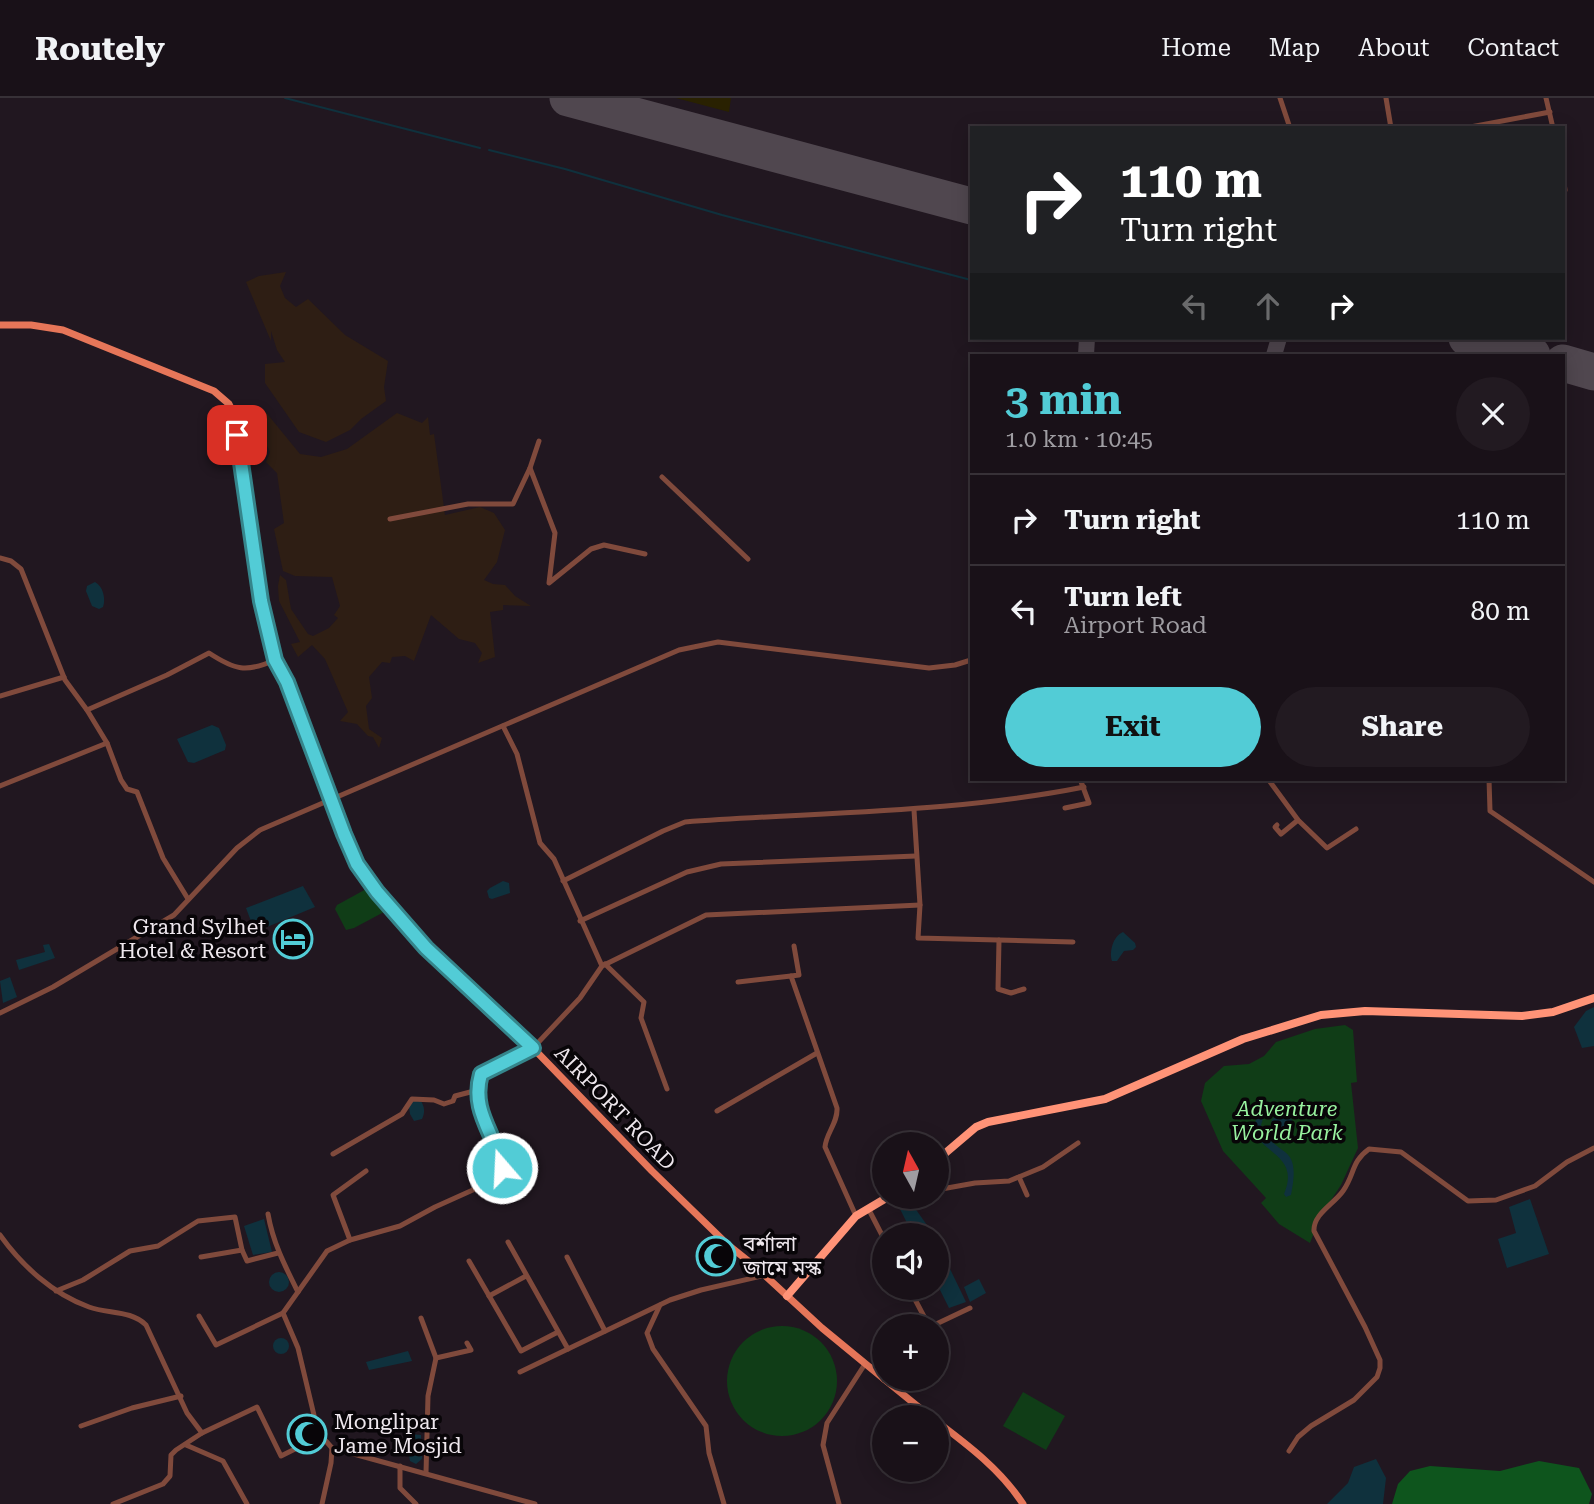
<!DOCTYPE html>
<meta charset="utf-8">
<style>
:root{--surface:#191118;--page:#221a21;--text:#f1f3f6;--muted:#9f9da2;--line:#373137;--accent:#52ccd6}
body{margin:0;font-family:"Roboto Serif","Noto Sans Bengali",serif;background:var(--page);color:var(--text);height:100vh;display:flex;flex-direction:column;font-size:26px;white-space:nowrap}
*{box-sizing:border-box;margin:0}
p{font-size:23px;color:var(--muted)}
.icon{flex:none;width:38px;height:38px;fill:none;stroke:currentColor;stroke-width:2;stroke-linecap:round;stroke-linejoin:round}
.map{position:relative;flex:1;overflow:hidden}
.panel{position:absolute;left:970px;top:256px;width:595px;height:427px;display:flex;flex-direction:column;background:var(--surface);border-radius:0px;box-shadow:0 4px 18px #0003,0 0 0 2px var(--line)}
.panel>*{flex:none}
.hud{position:absolute;left:970px;top:28px;width:595px;height:214px;border-radius:0px;box-shadow:0 4px 18px #0003,0 0 0 2px var(--line);background:#202124;color:#fff;overflow:hidden}
.needle{width:46px;rotate:352deg}
.fabs{position:absolute;left:872px;top:1034px;display:grid;gap:14px}
.fabs a{display:grid;place-items:center;width:77px;height:77px;border-radius:50%;background:var(--surface);box-shadow:0 4px 18px #0003,0 0 0 2px var(--line);font-size:35px}
.pin{position:absolute;display:grid;place-items:center;width:60px;height:60px;color:#fff;margin:-30px;border-radius:14px;box-shadow:0 4px 10px #0006}
.me{position:absolute;width:77px;margin:-38px;rotate:341deg;stroke-linejoin:round;filter:drop-shadow(0 0 5px #0008)}
.turn{display:flex;align-items:center;gap:24px;height:147px;padding:0 35px;font-size:32px}
.turn .icon{width:91px;height:91px;stroke-width:2.5}
.turn b{display:block;font-size:49px;line-height:60px}
.lanes{display:flex;align-items:center;height:66px;padding:0 35px;background:#0003;justify-content:center;gap:35px;direction:ltr}
.lanes .off{opacity:.35}
.round{display:grid;place-items:center;flex:none;width:74px;height:74px;border-radius:37px;background:var(--page)}
.overview{display:flex;align-items:center;justify-content:space-between;height:119px;padding:0 35px}
h1{font-size:42px;font-weight:700;line-height:52px;color:var(--accent)}
.button{display:flex;gap:14px;margin-top:auto;padding:14px 35px}
.button a{flex:1;height:80px;border-radius:42px;background:var(--accent);color:#111;font-size:28px;font-weight:700;line-height:80px;text-align:center}
.button a+a{background:var(--page);color:var(--text)}
ul{padding:0;list-style:none}
li{display:flex;align-items:center;gap:21px;height:91px;padding:0 35px;border-top:2px solid var(--line)}
li div{flex:1}
li b{display:block;font-size:26px}
li em{font-style:normal}
header{display:flex;align-items:center;gap:42px;box-sizing:border-box;height:98px;padding:0 35px;background:var(--surface);border-bottom:2px solid var(--line)}
header strong{font-size:33px}
nav{display:flex;gap:38px;margin-inline-start:auto;font-size:24px}
.map>svg:first-child{display:block}
.industrial{fill:#2e1e14}
.green{fill:#103d17}
.forest{fill:#0e551d}
.sand{fill:#292101}
.water{fill:#0f313d}
.lines{fill:none;stroke-linecap:round;stroke-linejoin:round}
.stream{stroke:#0f313d;stroke-width:2}
.taxiway{stroke:#50474f;stroke-width:16}
.runway{stroke:#50474f;stroke-width:37}
.minor{stroke:#804a3c;stroke-width:5}
.major{stroke:#e67659;stroke-width:7}
.highway{stroke:#ff9377;stroke-width:8}
.route-casing{stroke:#35858b;stroke-width:18}
.route{stroke:#52ccd6;stroke-width:12}
.labels{text-anchor:middle;dominant-baseline:central;stroke-width:7;stroke-linejoin:round;paint-order:stroke}
.poi-label{font-size:21px;fill:#eee7ed;stroke:#080508;text-anchor:start}
.street-label{font-size:21px;fill:#eee7ed;stroke:#080508}
.park-label{font-size:21px;font-style:italic;fill:#98f19f;stroke:#080508}
</style>
<header>
<strong>Routely</strong>
<nav><a>Home</a><a>Map</a><a>About</a><a>Contact</a></nav>
</header>
<div class="map">
<svg width="1594" height="1406" viewBox="0 0 1594 1406">
<rect width="100%" height="100%" fill="#211720"/>
<g class="industrial">
<path d="M286,174L280,188L285,200L296,209L308,201L345,237L388,263L384,289L386,303L361,321L350,332L326,344L299,334L265,285V266L285,264L277,252L271,233V243L246,184L259,178Z"/>
<path d="M264,312L300,356L321,359L347,351L397,315L422,325L428,319L430,337L434,336L445,417L480,409L494,415L505,432L497,464L484,482L493,486L505,487L515,498L531,508L503,507V512L490,514L495,559L478,565L482,555L475,545L459,541L431,517L414,563L405,558L392,559L390,565L382,564L369,579L372,600L366,608L369,631L382,640L379,650L373,639L368,638L357,626L340,623L348,614L325,561L312,547L298,559L291,546L300,544L279,503L278,488L280,477L286,482L291,511L308,536L313,538L329,530L338,520L334,517L340,508L332,479L295,478L283,473L274,431L284,425L277,375L266,364L270,354L259,332L257,318Z"/>
</g>
<g class="green">
<path d="M368,790L372,792L385,807L384,814L354,830L346,832L335,811L337,807Z"/>
<path d="M1345,927L1353,932L1357,984L1351,985L1358,1050L1341,1087L1320,1119L1310,1145L1279,1126L1261,1105L1266,1100L1223,1053L1201,1003L1205,985L1224,968L1249,966L1264,958L1276,944L1315,931Z"/>
<circle cx="782" cy="1283" r="55"/>
<path d="M1023,1294L1065,1318L1046,1352L1003,1328Z"/>
</g>
<path class="forest" d="M1539,1363L1579,1370L1592,1396L1589,1406H1392L1398,1386L1410,1373L1430,1368L1500,1373Z"/>
<path class="sand" d="M676,0H731L729,14Z"/>
<g class="water">
<path d="M95,484C103,488 106,501 103,509L99,511L92,508L86,493L87,488Z"/>
<path d="M212,627L219,630L226,647L225,652L194,665L188,664L177,641Z"/>
<path d="M503,783L509,785L510,795L492,801L489,800L487,793L490,790Z"/>
<path d="M303,788L315,809L255,834L246,810Z"/>
<path d="M1123,834L1135,845L1136,849L1133,852L1124,853L1117,863H1112C1109,854 1113,838 1123,834Z"/>
<path d="M49,846L55,860L19,872L16,862L45,854L43,847Z"/>
<path d="M10,879L17,899L3,905L0,883Z"/>
<path d="M1594,909V948L1582,950L1574,929L1586,913Z"/>
<path d="M420,1002C425,1008 425,1015 422,1021L414,1023L410,1016L409,1009L413,1003Z"/>
<path d="M1261,1008L1266,1011L1261,1027C1277,1063 1302,1042 1291,1097L1286,1099L1284,1096C1299,1060 1267,1057 1252,1033Z"/>
<circle cx="1282" cy="1027" r="11"/>
<path d="M1530,1101L1549,1156L1507,1170L1498,1141L1516,1135L1509,1109Z"/>
<path d="M912,1106L934,1137H913L900,1111Z"/>
<path d="M264,1121L272,1154L253,1157L244,1128Z"/>
<path d="M936,1142L966,1204L949,1210L936,1184Z"/>
<circle cx="279" cy="1184" r="10"/>
<path d="M979,1181L986,1195L970,1204L964,1189Z"/>
<circle cx="281" cy="1248" r="8"/>
<path d="M408,1253L412,1263L369,1272L366,1264Z"/>
<path d="M410,1336L421,1337L422,1361L416,1366L410,1363L406,1338Z"/>
<path d="M1376,1361L1386,1380L1383,1406H1327L1348,1385L1354,1369Z"/>
</g>
<g class="lines">
<g class="stream">
<path d="M285,0L480,50"/>
<path d="M489,52L565,71L722,117L971,182"/>
</g>
<g class="taxiway">
<path d="M1086,257L1087,240"/>
<path d="M1274,257L1279,240"/>
</g>
<g class="runway">
<path d="M568,0L971,108"/>
<path d="M1467,240L1532,257"/>
<path d="M1563,265L1594,274"/>
</g>
<g class="minor">
<path d="M1280,0L1290,30"/>
<path d="M1386,0L1391,30"/>
<path d="M1546,0L1553,30"/>
<path d="M1465,30L1550,14"/>
<path d="M1563,77L1565,92"/>
<path d="M539,343L530,370L555,435L549,485L591,451L604,447L645,456"/>
<path d="M662,379L748,461"/>
<path d="M390,421L468,406H513L530,370"/>
<path d="M0,460L11,463L21,471L65,582L87,612"/>
<path d="M0,598L64,579"/>
<path d="M503,628L517,656L540,745L554,761L602,868"/>
<path d="M1268,681L1298,722L1327,750L1356,731"/>
<path d="M1489,681L1490,713L1594,784"/>
<path d="M0,688L107,645"/>
<path d="M1065,710L1089,705L1080,681"/>
<path d="M914,712L920,807L918,840L1073,844"/>
<path d="M1277,727L1275,729L1281,736L1298,722"/>
<path d="M563,783L663,733L685,724C819,714 953,715 1084,689"/>
<path d="M188,801L163,760L137,694L127,691L121,682L107,645L87,612L167,577L209,555C235,572 246,575 275,562"/>
<path d="M580,823L687,774L721,766L916,758"/>
<path d="M999,842L998,891L1011,895L1024,891"/>
<path d="M794,848L799,877L791,878L837,1010C838,1025 826,1035 825,1049L856,1118"/>
<path d="M605,866L644,904L641,920L667,991"/>
<path d="M738,884L791,878"/>
<path d="M0,915L53,889L174,817L237,750L260,732L679,552L718,544L929,570L955,567L971,562"/>
<path d="M717,1013L817,955"/>
<path d="M333,1056L402,1016L412,1001L434,1002L444,1006L453,1003L455,998L478,992"/>
<path d="M1019,1079L1027,1097"/>
<path d="M936,1092L975,1085L1009,1083L1043,1069L1078,1045"/>
<path d="M868,1110L884,1141"/>
<path d="M268,1116C273,1145 285,1168 298,1194"/>
<path d="M0,1137C22,1168 53,1196 89,1209C108,1216 131,1212 146,1227L187,1315L202,1335L257,1309L281,1358L321,1338"/>
<path d="M350,1142L333,1097L366,1073"/>
<path d="M508,1144L568,1251"/>
<path d="M201,1159L242,1152"/>
<path d="M567,1159L605,1233"/>
<path d="M469,1163L521,1253L558,1234"/>
<path d="M909,1190L929,1228"/>
<path d="M56,1193L83,1182L130,1153L158,1148L198,1123L235,1119L242,1152L247,1163L278,1155"/>
<path d="M489,1198L526,1178"/>
<path d="M660,1207L647,1235L653,1251L706,1328L709,1355L724,1406"/>
<path d="M199,1218L216,1247L283,1215"/>
<path d="M421,1220L436,1260"/>
<path d="M932,1228L970,1210"/>
<path d="M871,1270L884,1258"/>
<path d="M520,1274L670,1202L701,1192L766,1177"/>
<path d="M81,1328L132,1310L181,1298"/>
<path d="M186,1347L223,1363L247,1406"/>
<path d="M1289,1353L1298,1339L1311,1328L1354,1302L1377,1279L1380,1270V1262L1365,1229L1314,1133C1313,1116 1334,1106 1343,1093C1355,1076 1351,1064 1369,1051L1401,1054L1468,1103L1496,1102L1535,1088L1567,1064L1594,1050"/>
<path d="M400,1368V1390L416,1406"/>
<path d="M426,1375L428,1298L436,1260L471,1252L467,1245"/>
<path d="M113,1406L163,1386L170,1378L171,1357L176,1352L202,1335"/>
<path d="M322,1406L331,1365L332,1350"/>
<path d="M535,1406L332,1350L318,1334L298,1250L283,1215L327,1153L350,1142L400,1128L435,1109L495,1082L502,1070L499,1055L483,1024L479,1006L478,987L481,977L533,950L580,900L602,868L706,817L920,807"/>
<path d="M839,1406L823,1347L827,1325L865,1266"/>
</g>
<g class="major">
<path d="M0,227H31L63,232L214,293L229,306L233,314L261,503L275,562L287,584L343,736L357,766L396,816L426,850L533,950L652,1073L727,1146L757,1170L822,1230L884,1281"/>
<path d="M884,1281L932,1320"/>
<path d="M936,1323C968,1347 1001,1372 1023,1406"/>
</g>
<g class="highway">
<path d="M936,1063L976,1029L988,1024L1105,1001L1243,941L1321,917L1365,913L1522,918L1553,914L1594,900"/>
<path d="M787,1198L856,1118L888,1099"/>
</g>
</g>
<g class="lines">
<defs>
<path id="route" d="M237,337L261,503L275,562L287,584L344,736L357,766L377,794L426,850L533,950L481,976C470,1014 496,1036 502,1070"/>
</defs>
<use href="#route" class="route-casing"/>
<use href="#route" class="route"/>
</g>
<defs>
<symbol id="hotel-ring" viewBox="-11 -11 22 22"><circle r="9.5" fill="#080508" stroke="#52ccd6" stroke-width="1.5"/><path d="M-6-4.5h1.5V1H6V5H4.5V3h-9V5H-6ZM-4 0a1.8 1.8 0 1 1 3.6 0ZM.5 0V-2.5h3Q6-2.5 6 0Z" fill="#52ccd6"/></symbol>
<symbol id="mosque-ring" viewBox="-11 -11 22 22"><circle r="9.5" fill="#080508" stroke="#52ccd6" stroke-width="1.5"/><path d="M3.5-4.9A6 6 0 1 0 3.5 4.9A5 5 0 1 1 3.5-4.9Z" fill="#52ccd6"/></symbol>
</defs>
<g fill-rule="evenodd">
<use href="#hotel-ring" x="271" y="819" width="44" height="44"/>
<use href="#mosque-ring" x="694" y="1136" width="44" height="44"/>
<use href="#mosque-ring" x="285" y="1314" width="44" height="44"/>
</g>
<g class="labels">
<g class="poi-label">
<text x="266" y="829" text-anchor="end">Grand Sylhet<tspan x="266" dy="24">Hotel &amp; Resort</tspan></text>
<text x="743" y="1146">বর্শালা<tspan x="743" dy="24">জামে মস্ক</tspan></text>
<text x="334" y="1324">Monglipar<tspan x="334" dy="24">Jame Mosjid</tspan></text>
</g>
<g class="street-label">
<text transform="translate(615 1010) rotate(46)">AIRPORT ROAD</text>
</g>
<g class="park-label">
<text x="1287" y="1011">Adventure<tspan x="1287" dy="24">World Park</tspan></text>
</g>
</g>
</svg>
<div class="fabs">
<a><svg class="needle" viewBox="-14 -14 28 28"><path d="M0-13l5 13h-10z" fill="#e53935"/><path d="M0 13l5-13h-10z" fill="#9f9da2"/></svg></a>
<a><svg class="icon" aria-label="sound" viewBox="0 0 24 24"><path d="M4 9h4l5-4v14l-5-4H4zM17 9q2 3 0 6"/></svg></a>
<a>+</a>
<a>−</a>
</div>
<div class="pin" style="left:237px;top:337px;background:#d93025"><svg class="icon" aria-label="arrive" viewBox="0 0 24 24"><path d="M6 21V4h12l-3 4 3 4H6"/></svg></div>
<svg class="me" style="left:502px;top:1070px" viewBox="-20 -20 40 40"><circle r="17" fill="#52ccd6" stroke="#fff" stroke-width="3"/><path d="M0-11L8 9 0 5-8 9z" fill="#fff"/></svg>
<div class="hud">
<div class="turn"><svg class="icon" aria-label="right" viewBox="0 0 24 24"><path d="M7 20v-9h11M14 6l5 5-5 5"/></svg><div><b>110 m</b>Turn right</div></div>
<div class="lanes"><svg class="icon off" aria-label="left" viewBox="0 0 24 24"><path d="M17 20v-9H6M10 6l-5 5 5 5"/></svg><svg class="icon off" aria-label="ahead" viewBox="0 0 24 24"><path d="M12 20V5M6 11l6-6 6 6"/></svg><svg class="icon" aria-label="right" viewBox="0 0 24 24"><path d="M7 20v-9h11M14 6l5 5-5 5"/></svg></div>
</div>
<section class="panel">
<div class="overview"><div><h1>3 min</h1><p>1.0 km · 10:45</p></div><a class="round"><svg class="icon" aria-label="close" viewBox="0 0 24 24"><path d="M6 6l12 12M18 6L6 18"/></svg></a></div>
<ul>
<li><svg class="icon" aria-label="right" viewBox="0 0 24 24"><path d="M7 20v-9h11M14 6l5 5-5 5"/></svg><div><b>Turn right</b></div><em>110 m</em></li>
<li><svg class="icon" aria-label="left" viewBox="0 0 24 24"><path d="M17 20v-9H6M10 6l-5 5 5 5"/></svg><div><b>Turn left</b><p>Airport Road</p></div><em>80 m</em></li>
</ul>
<div class="button"><a>Exit</a><a>Share</a></div>
</section>
</div>
